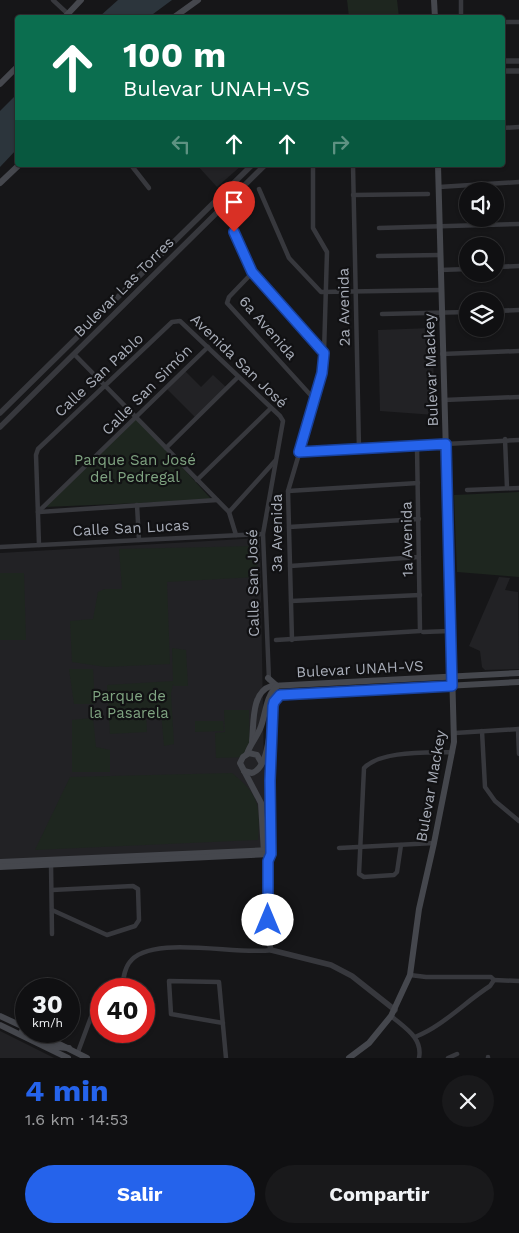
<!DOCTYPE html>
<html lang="es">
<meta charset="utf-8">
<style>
:root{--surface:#101012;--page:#19191b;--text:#f1f3f6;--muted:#9c9d9f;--line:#303032;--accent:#2563eb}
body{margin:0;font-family:"Work Sans",sans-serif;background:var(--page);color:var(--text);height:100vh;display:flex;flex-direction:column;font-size:19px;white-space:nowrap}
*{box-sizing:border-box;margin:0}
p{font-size:16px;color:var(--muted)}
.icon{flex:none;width:28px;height:28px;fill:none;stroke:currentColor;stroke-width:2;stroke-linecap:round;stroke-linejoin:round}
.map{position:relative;height:1058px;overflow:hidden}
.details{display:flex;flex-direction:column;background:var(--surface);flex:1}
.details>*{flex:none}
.top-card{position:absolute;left:15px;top:15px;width:490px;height:152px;border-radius:5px;box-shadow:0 1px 4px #0004,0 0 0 1px var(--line);background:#0b6e4f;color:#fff;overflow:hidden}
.tools{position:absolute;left:459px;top:182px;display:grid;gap:10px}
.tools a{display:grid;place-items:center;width:45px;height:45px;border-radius:50%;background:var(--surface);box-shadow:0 1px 4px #0004,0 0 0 1px var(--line);font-size:25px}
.speed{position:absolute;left:15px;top:978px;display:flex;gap:10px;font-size:25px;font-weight:700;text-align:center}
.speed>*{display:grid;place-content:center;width:65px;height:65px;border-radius:50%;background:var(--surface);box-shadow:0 1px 4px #0004,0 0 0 1px var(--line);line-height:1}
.speed small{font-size:12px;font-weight:400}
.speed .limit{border:8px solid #d22;background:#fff;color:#111}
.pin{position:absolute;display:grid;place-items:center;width:42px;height:42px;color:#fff;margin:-51px -21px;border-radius:50% 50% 50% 0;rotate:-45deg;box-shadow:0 0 5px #0007}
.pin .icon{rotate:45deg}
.me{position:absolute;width:55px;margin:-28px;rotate:0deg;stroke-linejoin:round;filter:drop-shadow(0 0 4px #0008)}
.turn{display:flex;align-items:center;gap:18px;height:105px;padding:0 25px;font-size:22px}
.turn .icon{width:65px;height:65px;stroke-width:2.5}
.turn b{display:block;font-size:35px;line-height:42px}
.lanes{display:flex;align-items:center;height:48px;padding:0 25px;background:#0003;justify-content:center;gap:25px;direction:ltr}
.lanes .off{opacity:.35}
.round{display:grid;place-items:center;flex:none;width:52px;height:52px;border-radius:26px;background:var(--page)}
.summary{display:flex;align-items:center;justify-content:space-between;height:85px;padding:0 25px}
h1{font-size:30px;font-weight:700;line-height:38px;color:var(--accent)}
.action{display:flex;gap:10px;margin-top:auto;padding:10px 25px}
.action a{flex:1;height:58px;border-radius:30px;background:var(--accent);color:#fff;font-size:20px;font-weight:700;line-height:58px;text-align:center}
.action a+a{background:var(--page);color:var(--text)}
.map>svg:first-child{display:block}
.built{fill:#222225}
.green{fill:#1e261f}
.water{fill:#2c353c}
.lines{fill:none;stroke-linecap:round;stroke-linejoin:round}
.minor{stroke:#37383d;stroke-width:4.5}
.tertiary{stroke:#37383d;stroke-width:5.5}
.secondary{stroke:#45474d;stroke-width:6}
.route-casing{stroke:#184099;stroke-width:12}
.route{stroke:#2563eb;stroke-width:9}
.labels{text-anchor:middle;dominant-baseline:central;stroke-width:4.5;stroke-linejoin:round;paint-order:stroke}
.street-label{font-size:15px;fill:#a8adb8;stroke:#111113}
.park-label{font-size:15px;fill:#7fa381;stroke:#111113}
</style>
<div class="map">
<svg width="519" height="1058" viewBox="0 0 519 1058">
<rect width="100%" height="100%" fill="#161618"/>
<g class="built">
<path d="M197,165H242L217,187Z"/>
<path d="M432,328L435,415L380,411L378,330Z"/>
<path d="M185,371L201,387L213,375L227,388L196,418L167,389Z"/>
<path d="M260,538L264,770H269L265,849L0,860V553Z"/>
<path d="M499,577L510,578L505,590L518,592L519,669L485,670L482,667L480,651L469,646Z"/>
<path d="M0,1031L54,1058H0Z"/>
</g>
<g class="green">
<path d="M347,0H397L399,17H349Z"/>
<path d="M137,418L212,500L44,507Z"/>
<path d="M519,492V577L457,572L454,495Z"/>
<path d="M256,546L258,577L167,582L170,664L106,667L72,662L70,621L93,619L98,592L105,589H122L119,549Z"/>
<path d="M0,573H24L26,640H0Z"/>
<path d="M172,648L186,650L188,686H174L173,684L171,694L174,744L164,746L161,713L146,714L147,732L110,734L107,685L173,681Z"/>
<path d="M69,669H93L95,704H74Z"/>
<path d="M224,710H249L250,757L216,758L215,733L225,732Z"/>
<path d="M93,718L96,747L110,750V772H72V720Z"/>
<path d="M195,721H223L224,731L195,732Z"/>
<path d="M232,773C260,795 260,807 258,840L35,850L70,777Z"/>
</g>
<g class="water">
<path d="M118,0H172L149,17H99Z"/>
<path d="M17,94V149L0,167V111Z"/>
</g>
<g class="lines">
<g class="minor">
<path d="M53,0L68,14"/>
<path d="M461,0V18"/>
<path d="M502,22H519"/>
<path d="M502,128L519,127"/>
<path d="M131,165L149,188"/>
<path d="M353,165L359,449"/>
<path d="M439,187L519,182"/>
<path d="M259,189L289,258L321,292L441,290"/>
<path d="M353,195L428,194"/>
<path d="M219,198L253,272L324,353"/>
<path d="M379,228L519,224"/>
<path d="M378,256L440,255"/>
<path d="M495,267L519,266"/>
<path d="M440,270L468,269"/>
<path d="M253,272L229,297L227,303L315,400"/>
<path d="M495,311L519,310"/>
<path d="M382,314L468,312"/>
<path d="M74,354L229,512L236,535"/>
<path d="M442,354L519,351"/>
<path d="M444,400L519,397"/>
<path d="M505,439L507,488"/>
<path d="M166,448L238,377"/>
<path d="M299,452L519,440"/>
<path d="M197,480L271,408"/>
<path d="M467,490L519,488"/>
<path d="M288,491L418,483"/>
<path d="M137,505L139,540"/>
<path d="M38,512L208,347"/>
<path d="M39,512L217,500"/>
<path d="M229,512L275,461"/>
<path d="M289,527L419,519"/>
<path d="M39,545L36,455L38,449L172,322L180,321L280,416L283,421L263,534L269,680"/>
<path d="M0,547L263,534"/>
<path d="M290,566L419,557"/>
<path d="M291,601L420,595"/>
<path d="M423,632L450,631"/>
<path d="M276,640L420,631L417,447"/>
<path d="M292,640L288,491L315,400L322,373L324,353L327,252L313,228V165"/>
<path d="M518,729L519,754"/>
<path d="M482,731L485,787L495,801L519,821"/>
<path d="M455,733L519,729"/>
<path d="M401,845L397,872L394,875L364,877L359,874L364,768C381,750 429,753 453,752"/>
<path d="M339,848L434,843"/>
<path d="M51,864L52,934"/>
<path d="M52,890L133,886L138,889L139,920L135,926L107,935L52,910"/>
<path d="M410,975L426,977H491L494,980L490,986C465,1002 443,1026 415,1037"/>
<path d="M494,980L519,981"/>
<path d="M122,989C123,980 124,970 129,963C149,933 238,956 271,950"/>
<path d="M391,1016C405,1028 423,1038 419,1058"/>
<path d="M223,1023L171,1014L169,981L219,982L226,1058"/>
<path d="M78,1052L91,1017L101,1012"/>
<path d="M488,1057V1058"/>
<path d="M448,1058L457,1054"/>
</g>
<g class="tertiary">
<path d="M502,61H519"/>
<path d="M502,71H519"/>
<path d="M0,413L252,165"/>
<path d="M0,427L265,165"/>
<path d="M271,854L268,861V938L271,950L331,965L352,976L395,1010"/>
</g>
<g class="secondary">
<path d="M434,0L435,18"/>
<path d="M64,18L81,0"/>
<path d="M173,18L198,0"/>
<path d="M0,84L18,66"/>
<path d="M0,183L19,165"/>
<path d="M268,678L277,686"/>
<path d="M252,741C254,724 251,692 271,686L519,673"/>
<path d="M247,754C250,745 256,738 260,729C266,715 265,697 277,686"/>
<path d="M261,762L257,755L249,753L243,757L240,763L261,803L264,853"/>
<path d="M244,771L252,773C264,769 267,750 269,738"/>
<path d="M0,862L271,850"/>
<path d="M0,867L271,854L273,706L274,702L280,695L519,682"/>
<path d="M0,1016L26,1028"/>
<path d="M0,1025L68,1058"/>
<path d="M22,1031L55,1047L69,1048"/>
<path d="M33,1031L87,1058"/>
<path d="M349,1058L369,1043L391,1016L410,975L419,909L434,843L454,742L438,165"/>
</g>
</g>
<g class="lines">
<defs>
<path id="route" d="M234,232L252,272L324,353L322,373L299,452L446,444L452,686L280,695L274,702L273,706L270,781L271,854L268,861V920"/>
</defs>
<use href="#route" class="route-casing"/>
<use href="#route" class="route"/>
</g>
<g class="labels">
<g class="street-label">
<text transform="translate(124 287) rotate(-45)">Bulevar Las Torres</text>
<text transform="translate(344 307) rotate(-91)">2a Avenida</text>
<text transform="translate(268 328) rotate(49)">6a Avenida</text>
<text transform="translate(239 361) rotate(44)">Avenida San José</text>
<text transform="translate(431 370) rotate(-92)">Bulevar Mackey</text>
<text transform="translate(99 375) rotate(-43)">Calle San Pablo</text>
<text transform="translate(147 390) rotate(-45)">Calle San Simón</text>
<text transform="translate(131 528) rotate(-3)">Calle San Lucas</text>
<text transform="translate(277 533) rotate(-90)">3a Avenida</text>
<text transform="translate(407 539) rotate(-91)">1a Avenida</text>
<text transform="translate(253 583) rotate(-91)">Calle San José</text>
<text transform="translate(360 669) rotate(-3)">Bulevar UNAH-VS</text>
<text transform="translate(431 786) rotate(-80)">Bulevar Mackey</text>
</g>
<g class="park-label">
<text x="135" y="460">Parque San José<tspan x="135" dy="17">del Pedregal</tspan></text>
<text x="129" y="696">Parque de<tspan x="129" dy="17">la Pasarela</tspan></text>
</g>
</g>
</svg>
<div class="tools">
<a><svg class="icon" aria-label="sound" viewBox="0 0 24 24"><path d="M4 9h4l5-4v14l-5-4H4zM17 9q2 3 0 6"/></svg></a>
<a><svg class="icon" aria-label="search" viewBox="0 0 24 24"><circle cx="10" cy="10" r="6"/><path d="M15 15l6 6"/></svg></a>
<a><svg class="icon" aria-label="layers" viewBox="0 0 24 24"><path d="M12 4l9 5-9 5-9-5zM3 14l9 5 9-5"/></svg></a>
</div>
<div class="speed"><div>30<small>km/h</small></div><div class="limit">40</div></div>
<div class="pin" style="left:234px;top:232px;background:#d93025"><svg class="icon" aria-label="arrive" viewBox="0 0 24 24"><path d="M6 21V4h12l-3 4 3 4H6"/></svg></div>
<svg class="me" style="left:268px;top:920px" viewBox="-20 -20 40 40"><circle r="19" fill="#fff"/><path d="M0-13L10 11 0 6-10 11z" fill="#2563eb"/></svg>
<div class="top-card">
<div class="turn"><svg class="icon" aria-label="ahead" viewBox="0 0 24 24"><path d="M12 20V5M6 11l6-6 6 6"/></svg><div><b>100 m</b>Bulevar UNAH-VS</div></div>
<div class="lanes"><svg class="icon off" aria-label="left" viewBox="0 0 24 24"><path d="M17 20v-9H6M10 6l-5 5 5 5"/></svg><svg class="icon" aria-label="ahead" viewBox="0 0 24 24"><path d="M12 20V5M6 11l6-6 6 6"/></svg><svg class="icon" aria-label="ahead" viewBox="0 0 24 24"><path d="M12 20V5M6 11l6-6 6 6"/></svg><svg class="icon off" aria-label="right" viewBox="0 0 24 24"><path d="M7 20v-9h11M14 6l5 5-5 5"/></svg></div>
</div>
</div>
<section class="details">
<div class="summary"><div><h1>4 min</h1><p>1.6 km · 14:53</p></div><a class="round"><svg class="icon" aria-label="close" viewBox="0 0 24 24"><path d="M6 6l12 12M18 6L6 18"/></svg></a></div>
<div class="action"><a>Salir</a><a>Compartir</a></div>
</section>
